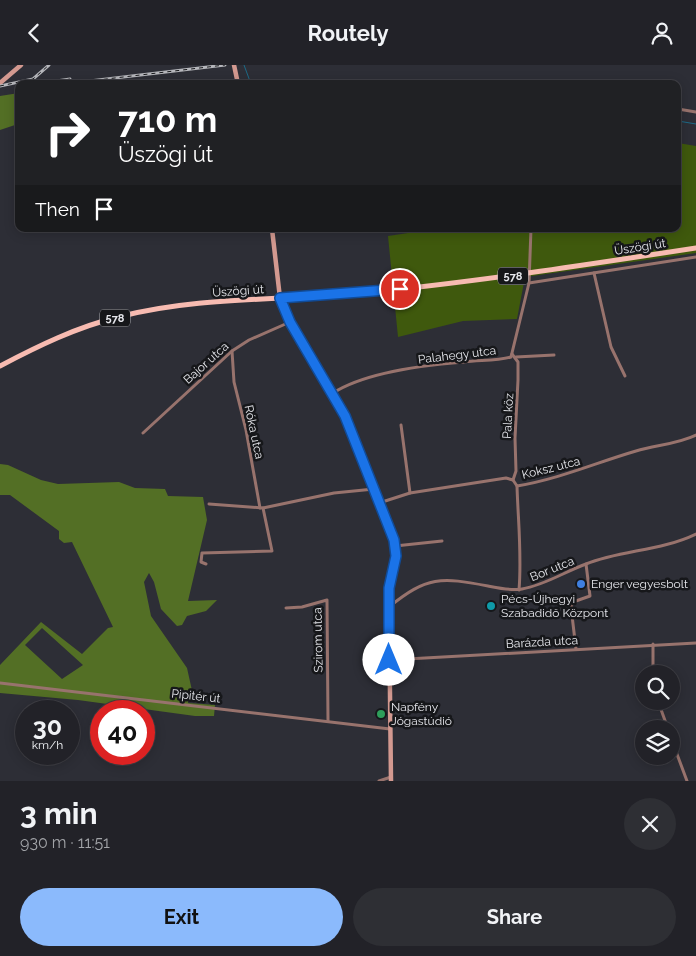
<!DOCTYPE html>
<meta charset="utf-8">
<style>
:root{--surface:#222228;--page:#2e2f34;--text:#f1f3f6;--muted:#a2a4a8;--line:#3f3f45;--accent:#8bbafc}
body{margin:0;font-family:Raleway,sans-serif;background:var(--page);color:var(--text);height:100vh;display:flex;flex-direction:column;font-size:19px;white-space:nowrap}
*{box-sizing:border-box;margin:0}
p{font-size:16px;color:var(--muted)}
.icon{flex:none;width:28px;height:28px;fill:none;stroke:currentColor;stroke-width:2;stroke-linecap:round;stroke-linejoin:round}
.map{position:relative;height:716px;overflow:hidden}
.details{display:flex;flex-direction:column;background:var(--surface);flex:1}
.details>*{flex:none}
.top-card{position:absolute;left:15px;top:15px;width:666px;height:152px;border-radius:10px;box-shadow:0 2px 12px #0003,0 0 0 1px var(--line);background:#202124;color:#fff;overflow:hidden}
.tools{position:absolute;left:635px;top:600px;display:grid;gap:10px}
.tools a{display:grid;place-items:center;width:45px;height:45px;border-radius:50%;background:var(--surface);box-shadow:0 2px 12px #0003,0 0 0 1px var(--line);font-size:25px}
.speed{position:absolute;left:15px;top:635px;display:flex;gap:10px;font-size:25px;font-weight:700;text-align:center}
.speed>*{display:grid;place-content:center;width:65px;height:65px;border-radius:50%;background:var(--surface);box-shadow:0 2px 12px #0003,0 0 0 1px var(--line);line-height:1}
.speed small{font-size:12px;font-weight:400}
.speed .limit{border:8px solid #d22;background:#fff;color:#111}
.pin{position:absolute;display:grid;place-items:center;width:42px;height:42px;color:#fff;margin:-21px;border:2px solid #fff;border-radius:50%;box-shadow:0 1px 5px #0007}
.me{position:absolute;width:55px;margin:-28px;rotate:0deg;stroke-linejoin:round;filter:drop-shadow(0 0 4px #0008)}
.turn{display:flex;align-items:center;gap:18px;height:105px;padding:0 20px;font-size:22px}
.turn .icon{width:65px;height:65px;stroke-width:2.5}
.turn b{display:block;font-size:35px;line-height:42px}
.then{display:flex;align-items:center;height:48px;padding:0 20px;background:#0003;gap:10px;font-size:19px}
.round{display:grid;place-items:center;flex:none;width:52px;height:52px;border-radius:26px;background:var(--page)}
.head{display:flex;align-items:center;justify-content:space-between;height:85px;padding:0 20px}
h1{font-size:30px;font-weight:700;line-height:38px}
.button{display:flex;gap:10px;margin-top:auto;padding:10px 20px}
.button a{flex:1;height:58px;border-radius:30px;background:var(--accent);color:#111;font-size:20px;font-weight:700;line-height:58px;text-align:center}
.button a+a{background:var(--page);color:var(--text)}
header{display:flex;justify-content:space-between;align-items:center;height:65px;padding:0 20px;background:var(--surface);font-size:22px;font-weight:700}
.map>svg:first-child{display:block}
.green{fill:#3f590d}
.forest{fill:#536f25;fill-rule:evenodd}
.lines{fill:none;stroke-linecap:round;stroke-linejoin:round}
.stream{stroke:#1d6a87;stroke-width:1}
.street{stroke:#98736d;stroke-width:3}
.secondary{stroke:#d39990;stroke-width:4.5}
.primary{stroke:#f7bbb1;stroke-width:5}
.rail-casing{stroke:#b6b7bc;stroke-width:3}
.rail{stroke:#16171a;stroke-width:1;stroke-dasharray:4;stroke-linecap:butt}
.route-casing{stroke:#114b97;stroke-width:12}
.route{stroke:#1a73e8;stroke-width:9}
.shop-dot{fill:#3f7fe0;stroke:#16171a;stroke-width:2}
.culture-dot{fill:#0f9aa8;stroke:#16171a;stroke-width:2}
.leisure-dot{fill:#2e9e5b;stroke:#16171a;stroke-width:2}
.labels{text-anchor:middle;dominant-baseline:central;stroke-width:5;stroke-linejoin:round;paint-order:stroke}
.shield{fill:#16171a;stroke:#a8a9ad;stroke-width:1}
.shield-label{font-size:11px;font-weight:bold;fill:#e6e7ec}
.street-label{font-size:12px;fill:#e6e7ec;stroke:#16171a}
.poi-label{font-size:12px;fill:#e6e7ec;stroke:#16171a;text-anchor:start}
</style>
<header><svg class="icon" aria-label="back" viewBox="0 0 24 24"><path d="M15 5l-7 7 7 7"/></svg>Routely<svg class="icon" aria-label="person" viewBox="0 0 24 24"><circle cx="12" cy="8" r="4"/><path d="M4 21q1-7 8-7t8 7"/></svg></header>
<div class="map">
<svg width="696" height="716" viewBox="0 0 696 716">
<rect width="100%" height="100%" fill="#2d2e36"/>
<path class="green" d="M678,78L696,81V188L525,212L517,254L463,256L398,272L388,171L415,167V164H678Z"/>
<g class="forest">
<path d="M19,28V48L14,53L15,60L0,65V31Z"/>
<path d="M0,399L8,400L41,415L58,419L119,417L135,423L165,424L168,431L203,432L207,455L188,536L217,535L206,546L187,551L182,560L177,561L161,544L154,517L149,508L144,517L151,551L187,603L193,630L189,631L188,638L215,640L214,651H195L78,635L0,628V600L41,557L82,589L108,563L113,562L72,477L64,478L59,474V466L10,430H0ZM42,563L83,600L62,614L25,580Z"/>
</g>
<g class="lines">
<g class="stream">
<path d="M244,0L251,19"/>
<path d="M678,56L696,59"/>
</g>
<g class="street">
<path d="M678,44L696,47"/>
<path d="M594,208L611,282L625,311"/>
<path d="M529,218L696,192"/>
<path d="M232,286L234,317L246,365L260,443"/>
<path d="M512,289L518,297V315L515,373L516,406L513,415"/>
<path d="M516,292L554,290"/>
<path d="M333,328C366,307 425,300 464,297C479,295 497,296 511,292L529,218L531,164"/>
<path d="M401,360L410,428"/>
<path d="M143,368L232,286L249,275L290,257"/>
<path d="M517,421C518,455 522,490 519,525"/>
<path d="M379,438L410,428L506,413L513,415L517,421C559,414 595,398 636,386C655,380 678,379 696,370"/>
<path d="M263,443L334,428L374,424"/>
<path d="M395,481L442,476"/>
<path d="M206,499L201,497L202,488L272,486L263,443L209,439"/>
<path d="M389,542C427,511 441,512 488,521C498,523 511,526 522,524C545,520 564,507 586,499C621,485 661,486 696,469"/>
<path d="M286,543L302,542L327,535L328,656"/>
<path d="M653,579V609"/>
<path d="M576,584L571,542L573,537L590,531L586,499"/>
<path d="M389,595L696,578"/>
<path d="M0,618L390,664"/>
<path d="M658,636L668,664"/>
<path d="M671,673L687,716"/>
<path d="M379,716L391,712"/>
</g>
<g class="secondary">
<path d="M234,0L238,19"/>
<path d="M0,18L21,0"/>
<path d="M272,164L280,233L290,257L345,351L394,475C398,498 389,520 389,543L391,716"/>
</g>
<path class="primary" d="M0,301C38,281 77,262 118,252C198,231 281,236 363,228C474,217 585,200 696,183"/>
<defs>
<g id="rail">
<path d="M36,19L70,14"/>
<path d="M64,19L225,0"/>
<path d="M0,21L33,14L49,0"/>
</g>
</defs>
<use href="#rail" class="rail-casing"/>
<use href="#rail" class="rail"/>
</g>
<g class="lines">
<defs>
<path id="route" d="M389,595V523L396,491L394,475L345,351L290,257L280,233L400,224"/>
</defs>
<use href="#route" class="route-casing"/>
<use href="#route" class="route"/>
</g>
<circle class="shop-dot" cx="581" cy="519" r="5"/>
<circle class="culture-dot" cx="491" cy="541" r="5"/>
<circle class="leisure-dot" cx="381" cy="649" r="5"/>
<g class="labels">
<g class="shield">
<rect x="498" y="202.5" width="30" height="17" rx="4"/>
<rect x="100" y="244.5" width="30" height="17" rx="4"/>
</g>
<g class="shield-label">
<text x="513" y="211">578</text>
<text x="115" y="253">578</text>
</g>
<g class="street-label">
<text transform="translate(640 182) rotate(-9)">Üszögi út</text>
<text transform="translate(238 226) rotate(-4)">Üszögi út</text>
<text transform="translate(457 290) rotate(-7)">Palahegy utca</text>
<text transform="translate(206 298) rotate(-42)">Bajor utca</text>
<text transform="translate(508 351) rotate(-87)">Pala köz</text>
<text transform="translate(254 367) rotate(78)">Róka utca</text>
<text transform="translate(551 403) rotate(-14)">Koksz utca</text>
<text transform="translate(552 504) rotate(-22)">Bor utca</text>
<text transform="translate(318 575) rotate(-91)">Szirom utca</text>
<text transform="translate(542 577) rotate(-3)">Barázda utca</text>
<text transform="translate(196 631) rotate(6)">Pipitér út</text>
</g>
<g class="poi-label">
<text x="591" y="519">Enger vegyesbolt</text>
<text x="501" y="534">Pécs-Újhegyi<tspan x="501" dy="14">Szabadidő Központ</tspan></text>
<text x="391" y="642">Napfény<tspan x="391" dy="14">Jógastúdió</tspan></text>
</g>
</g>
</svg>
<div class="tools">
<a><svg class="icon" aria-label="search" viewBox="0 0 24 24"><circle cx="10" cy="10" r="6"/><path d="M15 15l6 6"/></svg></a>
<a><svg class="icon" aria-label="layers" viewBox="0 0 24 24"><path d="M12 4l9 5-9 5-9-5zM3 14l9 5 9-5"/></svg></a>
</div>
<div class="speed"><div>30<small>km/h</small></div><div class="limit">40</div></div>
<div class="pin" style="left:400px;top:224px;background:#d93025"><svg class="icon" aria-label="arrive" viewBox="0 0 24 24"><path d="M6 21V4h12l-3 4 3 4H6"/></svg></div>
<svg class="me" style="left:389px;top:595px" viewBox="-20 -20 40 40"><circle r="19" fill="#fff"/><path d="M0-13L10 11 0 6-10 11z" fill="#1a73e8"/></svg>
<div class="top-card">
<div class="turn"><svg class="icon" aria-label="right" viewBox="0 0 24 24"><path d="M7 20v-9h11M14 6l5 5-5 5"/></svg><div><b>710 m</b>Üszögi út</div></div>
<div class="then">Then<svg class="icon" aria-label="arrive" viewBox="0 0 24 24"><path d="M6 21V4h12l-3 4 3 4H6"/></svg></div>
</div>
</div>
<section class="details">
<div class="head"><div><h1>3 min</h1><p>930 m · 11:51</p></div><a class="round"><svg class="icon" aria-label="close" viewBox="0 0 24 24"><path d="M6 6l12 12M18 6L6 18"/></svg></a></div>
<div class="button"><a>Exit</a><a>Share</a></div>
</section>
